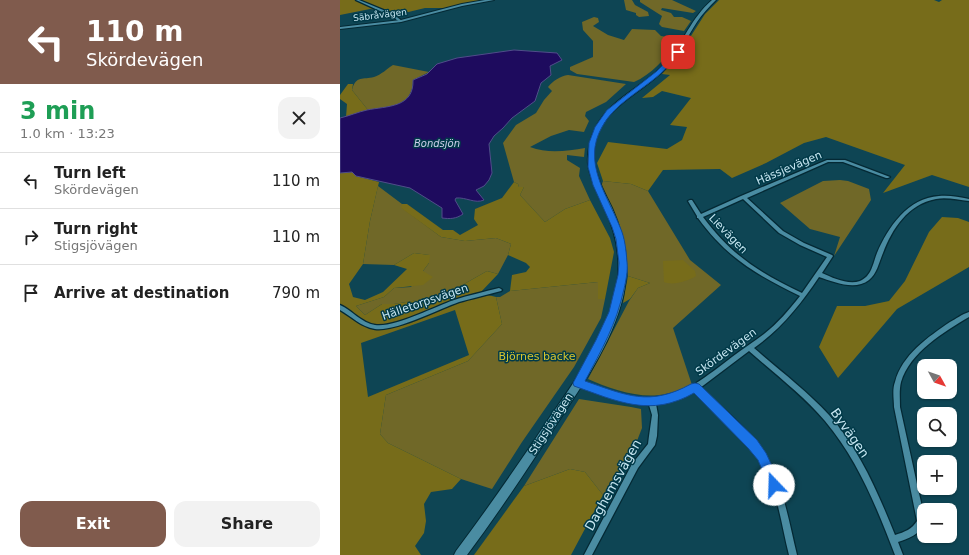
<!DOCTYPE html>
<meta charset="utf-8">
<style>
:root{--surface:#fff;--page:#f2f2f2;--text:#222;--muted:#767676;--line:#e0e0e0;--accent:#805b4d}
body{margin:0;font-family:"DejaVu Sans",sans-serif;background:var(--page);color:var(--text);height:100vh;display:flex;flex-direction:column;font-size:15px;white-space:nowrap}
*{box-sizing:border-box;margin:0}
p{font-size:13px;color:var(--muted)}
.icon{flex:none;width:22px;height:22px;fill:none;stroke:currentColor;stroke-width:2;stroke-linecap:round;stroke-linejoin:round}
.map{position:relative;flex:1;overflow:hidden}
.sheet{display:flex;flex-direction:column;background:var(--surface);width:340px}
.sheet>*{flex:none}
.hud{background:#805b4d;color:#fff;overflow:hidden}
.needle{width:26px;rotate:130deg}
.buttons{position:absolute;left:577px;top:359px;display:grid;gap:8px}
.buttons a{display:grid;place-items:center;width:40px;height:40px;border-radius:8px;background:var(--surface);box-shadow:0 1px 3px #0004;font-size:20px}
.pin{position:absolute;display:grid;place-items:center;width:34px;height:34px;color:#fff;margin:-17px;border-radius:8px;box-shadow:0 2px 6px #0006}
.me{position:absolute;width:44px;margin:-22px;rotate:339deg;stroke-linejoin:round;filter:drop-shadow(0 0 3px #0008)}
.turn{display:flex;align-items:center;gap:14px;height:84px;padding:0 20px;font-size:18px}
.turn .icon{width:52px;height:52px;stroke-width:2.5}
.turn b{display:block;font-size:28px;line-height:34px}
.round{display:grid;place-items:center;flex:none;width:42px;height:42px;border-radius:12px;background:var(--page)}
.head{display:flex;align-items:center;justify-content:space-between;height:68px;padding:0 20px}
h1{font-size:24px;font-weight:600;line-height:30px;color:#1e9e55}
.button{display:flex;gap:8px;margin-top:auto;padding:8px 20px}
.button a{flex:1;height:46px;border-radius:12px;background:var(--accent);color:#fff;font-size:16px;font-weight:600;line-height:46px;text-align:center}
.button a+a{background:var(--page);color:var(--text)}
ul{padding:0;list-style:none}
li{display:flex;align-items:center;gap:12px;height:56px;padding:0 20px;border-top:1px solid var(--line)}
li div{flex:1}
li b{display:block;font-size:15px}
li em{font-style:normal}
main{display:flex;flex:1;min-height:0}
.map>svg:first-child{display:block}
.green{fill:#706828}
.forest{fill:#776c1a;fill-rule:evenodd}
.water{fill:#1e0b5e;stroke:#504d8a}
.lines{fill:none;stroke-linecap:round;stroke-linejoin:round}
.street-casing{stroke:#042934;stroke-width:2.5}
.secondary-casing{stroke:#042934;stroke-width:2}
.street{fill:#4a8ca2;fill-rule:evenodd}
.secondary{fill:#4a8ca2;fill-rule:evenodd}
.route{fill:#1a73e8;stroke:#114b97}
.labels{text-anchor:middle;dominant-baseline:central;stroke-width:3;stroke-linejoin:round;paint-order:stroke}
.far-street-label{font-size:9px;fill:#c6e6f1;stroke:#003a49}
.far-water-label{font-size:10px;font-style:italic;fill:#cccfeb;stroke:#003a49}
.street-label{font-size:11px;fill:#c6e6f1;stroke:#003a49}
.park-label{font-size:11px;fill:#d7c42f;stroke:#003a49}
.near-street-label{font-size:13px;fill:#c6e6f1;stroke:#003a49}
</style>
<main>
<section class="sheet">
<div class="hud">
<div class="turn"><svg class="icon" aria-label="left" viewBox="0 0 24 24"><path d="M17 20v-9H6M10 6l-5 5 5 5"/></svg><div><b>110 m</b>Skördevägen</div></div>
</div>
<div class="head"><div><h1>3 min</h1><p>1.0 km · 13:23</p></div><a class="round"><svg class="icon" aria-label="close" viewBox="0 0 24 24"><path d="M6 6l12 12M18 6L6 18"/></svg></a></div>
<ul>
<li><svg class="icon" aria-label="left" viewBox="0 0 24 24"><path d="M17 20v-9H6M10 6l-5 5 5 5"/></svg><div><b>Turn left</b><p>Skördevägen</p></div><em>110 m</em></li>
<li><svg class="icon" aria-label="right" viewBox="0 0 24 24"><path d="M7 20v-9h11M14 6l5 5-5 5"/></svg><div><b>Turn right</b><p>Stigsjövägen</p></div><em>110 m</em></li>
<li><svg class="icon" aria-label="arrive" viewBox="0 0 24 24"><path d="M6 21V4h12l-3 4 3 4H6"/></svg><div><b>Arrive at destination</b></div><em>790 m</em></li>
</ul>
<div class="button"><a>Exit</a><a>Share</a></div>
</section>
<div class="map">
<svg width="629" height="555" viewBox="0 0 629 555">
<rect width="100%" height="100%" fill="#0e4554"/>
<g class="green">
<path d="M284,0H292L295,5L308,12L309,16L299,17L296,15V13L286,10Z"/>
<path d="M300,0H332L356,11L353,13L322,8L321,10L331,13L334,17H342L351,21L344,31L322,27L319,24L322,16L300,2Z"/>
<path d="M254,17L258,18L259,22L253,26L268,35L284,40L292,29L315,30L321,36L337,38V45C325,58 311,75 294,82L237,74L230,70V67L253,57V41L243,30L242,22Z"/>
<path d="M53,65L89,72L73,80C73,107 48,107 28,110L12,90C16,75 23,80 34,77C41,75 48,68 53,65Z"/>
<path d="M228,75L286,84L266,102L246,112L245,116L249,121L244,132L229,130L211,136L190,147C208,154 227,151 245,148L244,157L227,155V160L240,168L239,176L250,200L225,209L205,222L180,195L184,187H179L178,184L174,182L163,143L176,125L196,113L204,100L212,91L208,87C213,81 220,76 228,75Z"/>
<path d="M500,180L508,181L529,189L531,200L494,256L500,237L470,229L440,203L483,181Z"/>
<path d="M263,181L291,184L308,191L350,260L381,285L333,328L352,385C341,389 330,394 319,395C297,398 268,388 248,379L289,301L298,288L310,283L288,276L286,249L261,187Z"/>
<path d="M38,186L62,204V208L101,237L125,241L156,238L171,244L168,255L158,274L147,271L103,296L54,304H42L25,315L16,306L44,297L54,288L71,287L89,263V255L74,253L54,265L23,264L30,221Z"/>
<path d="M258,282V299H265L261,318L234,367L182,442L152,489L121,479L48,443L40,434L46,395L128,361L162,324L156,297H160L170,291Z"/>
<path d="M239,399L291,407L301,409L302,428L290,459L263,495L245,472L230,469L184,486Z"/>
</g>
<g class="forest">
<path d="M0,0H147L113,8H85L56,15L47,11L30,9L0,15Z"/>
<path d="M379,0H594L599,2L602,0H629V187L592,175L543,193L565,165L486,137L464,143L426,163L392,178L380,169L323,170L308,191L291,184L263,181L257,163L268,142L327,149L342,140L347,127L330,125L351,98L322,91L313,97L302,98L330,75L322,74L340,53L365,14Z"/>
<path d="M8,84H13L12,90L28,110L6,117L7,104L0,99V95Z"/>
<path d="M12,172L16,176L39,182L30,221L23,264L9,284L13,297L25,300L43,292L67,269L54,265L74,253L90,255L89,263L83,271L93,277L83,285L54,288L44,297L16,306L25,315L42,304H54L103,296L147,271L158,274L140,293L156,297L162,324L128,361L46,395L40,434L48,443L121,479L112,489L91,492L84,504L86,521L84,533L75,546L81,555H0V173ZM115,310L129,355L28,397L21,343Z"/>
<path d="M174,182L178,184L179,187H184L180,195L205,222L225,209L250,200L270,238L274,252L265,299H258V282L170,291L172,275L186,272L190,267L186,263L168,255L171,244L156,238L125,241L101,237L61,208L62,204H67L103,230H113L120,235L138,225L134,219L135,209L162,198Z"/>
<path d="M602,217L618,218L629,222V267L557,309L498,378L479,347L497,306H525L549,301L565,281L589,232Z"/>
<path d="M343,260L355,271L356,276C348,281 333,286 324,282L323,261Z"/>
<path d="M288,276L310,283L298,288L290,299L283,303Z"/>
<path d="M230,469L245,472L263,495L231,555H134L184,486Z"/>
</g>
<path class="water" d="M174,50L217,53L222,60L210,66L211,75L201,83L195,101L172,118L163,128L154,136L149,144L152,173L149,180L144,186L136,190L144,200C135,204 126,197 116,198L115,200L123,214C116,219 110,219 102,218V208L70,188L16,176L12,172L0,173V118C9,116 18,112 27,110C47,106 74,108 73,80L87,74L97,64L117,58Z"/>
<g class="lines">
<defs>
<g id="street">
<path d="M16,0H19L53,14L62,21L60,22L51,16Z"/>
<path d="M487,160H505L550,177L548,178H546L503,162H488L407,198L443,231L464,243L492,255L493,256L482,273C493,278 508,285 520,281C532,276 533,263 537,253C548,227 568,198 599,196C609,195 619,197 629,199V201C618,200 607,197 596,199C568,204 552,229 543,253C539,262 537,274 529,280C515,291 494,282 479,277C461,304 441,329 414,348C439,370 466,390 489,415C520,450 538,493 555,535C565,532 572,529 577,521L554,407C554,399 552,390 555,382C562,355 588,337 610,322C616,319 622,314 629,312V317C604,332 570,352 561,382C559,390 560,399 560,407L584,516C584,519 585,521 584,523C581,534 568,539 558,542L563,555H555C537,508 518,460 485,421C463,395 435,374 409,351L360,388C380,406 402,424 419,446C442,477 448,518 457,555H449C441,523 437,488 420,459C403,432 377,412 355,391C343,398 330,403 316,404L318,415L317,436L315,445L298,468L252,555H244L292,464L308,444L309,436L312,415L309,405C283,404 260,394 236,385L235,383L236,381L238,380C262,388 286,401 312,399C343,397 368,375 392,357C402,349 414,342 424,334C438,323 449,310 460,296C417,275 387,258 358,218H357V216L348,201L350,200H352L361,214L401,196ZM403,199L439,233L460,245L487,257L462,293C420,273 391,255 363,217Z"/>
<path d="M159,288L161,289L162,290L161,291C147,295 133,298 119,302C99,309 55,332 35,329C21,327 11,316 0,310V305C12,310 21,323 35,325C54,328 94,307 114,300C129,295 144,292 159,288Z"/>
</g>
<g id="secondary">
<path d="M145,0H154L122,6L61,22L0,29V27L61,20L122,4Z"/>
<path d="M372,0H376C369,7 362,14 357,22C347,37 340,53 328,66C300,97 245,112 255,166C257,181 266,195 272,208C285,237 290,266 283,297C272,343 243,384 218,422C189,467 159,512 127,555H114L116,551C149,507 180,462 210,417C235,381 261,345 273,303C283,269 279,238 264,207C258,194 250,179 248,164C247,151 250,139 256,127C272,97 304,87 326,63C343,43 351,18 372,0Z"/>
</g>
</defs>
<use href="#street" class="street-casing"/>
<use href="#secondary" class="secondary-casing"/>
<use href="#street" class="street"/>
<use href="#secondary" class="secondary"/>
</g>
<path class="route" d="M336,51L340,52C334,60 327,68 320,74C301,91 274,104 262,127C242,162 267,195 280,227C285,238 286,250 287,262C288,271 286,280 284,289C276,325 262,349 245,381C286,395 309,407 351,384L355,383L359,384L417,440L426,453L441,485L439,489L434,491L430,489L418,460L408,448L354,393C310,418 277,401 234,386L233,383L256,340L269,312L278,275L279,263L276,239L272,227L253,185L248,167L249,143L255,127L267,110L317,71Z"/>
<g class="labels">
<g class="far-street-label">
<text transform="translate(40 15) rotate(-7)">Säbråvägen</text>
</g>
<g class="far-water-label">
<text x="97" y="143">Bondsjön</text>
</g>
<g class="street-label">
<text transform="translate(449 168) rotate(-23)">Hässjevägen</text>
<text transform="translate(388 234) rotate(46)">Lievägen</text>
<text transform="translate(85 302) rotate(-19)">Hälletorpsvägen</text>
<text transform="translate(386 352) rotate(-36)">Skördevägen</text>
<text transform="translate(211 424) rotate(-57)">Stigsjövägen</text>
</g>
<g class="park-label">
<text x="197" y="356">Björnes backe</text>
</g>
<g class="near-street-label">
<text transform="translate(510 433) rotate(55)">Byvägen</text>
<text transform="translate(273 485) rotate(-61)">Daghemsvägen</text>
</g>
</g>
</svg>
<div class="buttons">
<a><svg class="needle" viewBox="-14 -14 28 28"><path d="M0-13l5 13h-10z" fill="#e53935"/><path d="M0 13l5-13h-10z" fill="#767676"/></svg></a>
<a><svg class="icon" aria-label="search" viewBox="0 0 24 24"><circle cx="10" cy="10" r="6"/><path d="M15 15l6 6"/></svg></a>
<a>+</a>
<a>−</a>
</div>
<div class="pin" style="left:338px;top:52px;background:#d93025"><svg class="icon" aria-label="arrive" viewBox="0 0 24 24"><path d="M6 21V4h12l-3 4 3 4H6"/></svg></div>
<svg class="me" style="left:434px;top:485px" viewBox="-20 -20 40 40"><circle r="19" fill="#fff"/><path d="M0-13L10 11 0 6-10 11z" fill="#1a73e8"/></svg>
</div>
</main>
